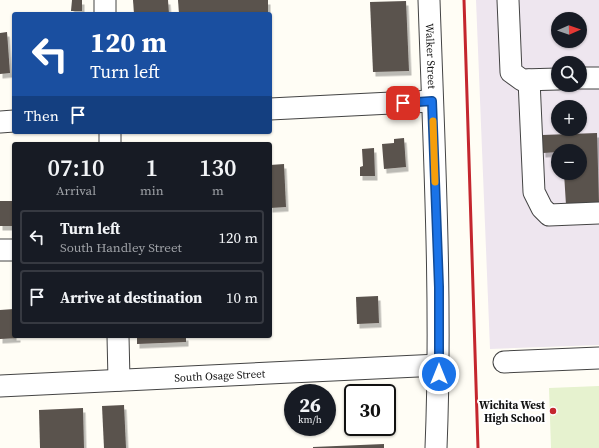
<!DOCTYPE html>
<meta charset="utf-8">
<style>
:root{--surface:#171b24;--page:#20242c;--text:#f1f3f6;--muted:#9ea1a6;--line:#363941}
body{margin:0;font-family:"Source Serif 4",serif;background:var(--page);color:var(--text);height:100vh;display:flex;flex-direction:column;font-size:15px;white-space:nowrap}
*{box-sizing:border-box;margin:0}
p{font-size:13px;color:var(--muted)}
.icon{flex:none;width:22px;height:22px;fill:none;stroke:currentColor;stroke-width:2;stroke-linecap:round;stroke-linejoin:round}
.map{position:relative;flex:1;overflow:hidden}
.details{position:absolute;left:12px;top:142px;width:260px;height:196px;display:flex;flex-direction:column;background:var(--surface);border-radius:4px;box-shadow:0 1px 3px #0004}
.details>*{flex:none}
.guide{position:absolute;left:12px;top:12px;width:260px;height:122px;border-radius:4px;box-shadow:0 1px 3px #0004;background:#1a4fa0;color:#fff;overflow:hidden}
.needle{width:26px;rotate:88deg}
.controls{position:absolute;left:551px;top:12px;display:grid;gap:8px}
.controls a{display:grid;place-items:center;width:36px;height:36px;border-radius:50%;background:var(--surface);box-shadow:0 1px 3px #0004;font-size:20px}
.speed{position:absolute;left:284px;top:384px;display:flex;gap:8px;font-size:20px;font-weight:700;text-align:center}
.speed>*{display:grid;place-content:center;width:52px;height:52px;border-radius:50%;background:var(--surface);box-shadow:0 1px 3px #0004;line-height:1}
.speed small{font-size:10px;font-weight:400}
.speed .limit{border:2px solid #111;border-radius:6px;background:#fff;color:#111}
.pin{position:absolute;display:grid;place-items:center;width:34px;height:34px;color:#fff;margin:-17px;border-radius:8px;box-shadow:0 2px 6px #0006}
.me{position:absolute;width:44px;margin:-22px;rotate:0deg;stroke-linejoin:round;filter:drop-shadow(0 0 3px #0008)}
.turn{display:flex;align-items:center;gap:14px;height:84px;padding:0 12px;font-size:18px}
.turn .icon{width:52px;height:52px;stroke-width:2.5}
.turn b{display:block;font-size:28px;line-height:34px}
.then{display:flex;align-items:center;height:38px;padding:0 12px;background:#0003;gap:8px;font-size:15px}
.eta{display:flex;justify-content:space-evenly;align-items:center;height:68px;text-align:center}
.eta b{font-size:24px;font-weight:600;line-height:28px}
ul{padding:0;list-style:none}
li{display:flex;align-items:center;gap:12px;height:54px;margin:0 8px 6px;padding:0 4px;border:2px solid var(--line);border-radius:4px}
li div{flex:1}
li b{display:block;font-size:15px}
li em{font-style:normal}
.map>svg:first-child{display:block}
.industrial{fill:#eee6ef;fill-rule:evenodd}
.pitch{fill:#e6f2cf}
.building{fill:#5a524d;filter:url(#shadow)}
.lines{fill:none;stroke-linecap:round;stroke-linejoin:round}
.minor-casing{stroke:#444;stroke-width:23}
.minor{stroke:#fff;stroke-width:21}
.rail{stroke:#c4262e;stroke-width:3}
.route-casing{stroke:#114b97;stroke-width:10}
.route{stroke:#1a73e8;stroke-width:7}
.slow{stroke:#f59e0b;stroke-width:7}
.poi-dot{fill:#c4262e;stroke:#fff;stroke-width:1.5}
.labels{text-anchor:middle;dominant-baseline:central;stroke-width:4;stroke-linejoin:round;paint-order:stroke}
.street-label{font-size:11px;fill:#111;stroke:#fff}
.poi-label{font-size:11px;font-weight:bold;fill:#111;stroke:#fff;text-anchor:end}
</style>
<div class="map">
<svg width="599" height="448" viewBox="0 0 599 448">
<defs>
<filter id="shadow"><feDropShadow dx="2.5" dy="4.5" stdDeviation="0" flood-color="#0004"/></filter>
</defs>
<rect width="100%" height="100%" fill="#fffdf5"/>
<path class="industrial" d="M476,0H599V345L490,349ZM558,19H580V41H558ZM558,63H580V85H558ZM558,107H580V129H558ZM558,151H580V173H558Z"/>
<path class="pitch" d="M599,386V448H551L549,388Z"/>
<g class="building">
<path d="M72,0H82V11H71Z"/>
<path d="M133,0H168L169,14H134Z"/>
<path d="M178,0H268V14H179Z"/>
<path d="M406,1L409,71L373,72L370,2Z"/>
<path d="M7,32L10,73L0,74V33Z"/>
<path d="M597,133L599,204L566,205L564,173H580V151H558V152L543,153L542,135Z"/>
<path d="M404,138L406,167L384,169L382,144L394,143V139Z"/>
<path d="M374,148L375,176H360V167L363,166L362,149Z"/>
<path d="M284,164L286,207L270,208V165Z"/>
<rect x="0" y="201" width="14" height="25"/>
<path d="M378,296L379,323L357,324L356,297Z"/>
<path d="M14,309V336H18V338L0,339V310Z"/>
<path d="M137,336H186V342L137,344Z"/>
<path d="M124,405L126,448H104L102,406Z"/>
<path d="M83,408L84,448H40L39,410Z"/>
<path d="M384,444V448H313V447Z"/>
</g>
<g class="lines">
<defs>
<g id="minor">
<path d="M105,0V14"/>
<path id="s1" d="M429,0C434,149 442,299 436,448"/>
<path d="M508,0L511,72L522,80L558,79"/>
<path d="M580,78H599"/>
<path d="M529,80L534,192L542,208L549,215L599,213"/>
<path d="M270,109L432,101"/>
<path d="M0,122L14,121"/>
<path d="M110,132V144"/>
<path d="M0,250H14"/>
<path d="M118,336L119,380"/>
<path d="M504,362L599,358"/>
<path id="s2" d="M0,386L439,365"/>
</g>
</defs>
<use href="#minor" class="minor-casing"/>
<use href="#minor" class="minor"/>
<path class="rail" d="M464,0L478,448"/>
</g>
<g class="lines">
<defs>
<path id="route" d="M403,103L432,101L439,287V374"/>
</defs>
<use href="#route" class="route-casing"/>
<use href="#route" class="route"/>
<path class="slow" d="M433,121L435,182"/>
</g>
<circle class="poi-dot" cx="553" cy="411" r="4"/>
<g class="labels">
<g class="street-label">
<text stroke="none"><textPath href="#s1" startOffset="56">Walker Street</textPath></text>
<text stroke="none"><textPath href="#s2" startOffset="220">South Osage Street</textPath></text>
</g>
<g class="poi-label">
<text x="545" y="405">Wichita West<tspan x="545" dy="13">High School</tspan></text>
</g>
</g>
</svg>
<div class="controls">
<a><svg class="needle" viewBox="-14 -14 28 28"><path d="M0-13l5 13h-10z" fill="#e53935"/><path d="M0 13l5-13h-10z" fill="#9ea1a6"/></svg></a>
<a><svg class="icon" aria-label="search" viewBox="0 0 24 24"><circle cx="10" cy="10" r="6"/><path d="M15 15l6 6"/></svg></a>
<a>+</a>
<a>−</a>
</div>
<div class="speed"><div>26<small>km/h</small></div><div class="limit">30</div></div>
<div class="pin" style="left:403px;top:103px;background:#d93025"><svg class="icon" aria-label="arrive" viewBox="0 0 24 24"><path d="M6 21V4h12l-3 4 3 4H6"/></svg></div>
<svg class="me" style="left:439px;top:374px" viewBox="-20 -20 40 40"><circle r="17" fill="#1a73e8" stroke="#fff" stroke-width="3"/><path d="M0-11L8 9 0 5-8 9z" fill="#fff"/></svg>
<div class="guide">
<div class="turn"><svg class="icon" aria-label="left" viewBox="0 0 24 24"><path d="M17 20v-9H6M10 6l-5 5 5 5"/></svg><div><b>120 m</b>Turn left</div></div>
<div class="then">Then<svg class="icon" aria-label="arrive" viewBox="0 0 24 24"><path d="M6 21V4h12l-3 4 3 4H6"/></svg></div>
</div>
<section class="details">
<div class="eta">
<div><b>07:10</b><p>Arrival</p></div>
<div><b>1</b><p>min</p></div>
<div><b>130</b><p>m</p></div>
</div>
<ul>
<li><svg class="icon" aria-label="left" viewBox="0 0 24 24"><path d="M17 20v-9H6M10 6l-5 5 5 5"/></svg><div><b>Turn left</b><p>South Handley Street</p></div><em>120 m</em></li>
<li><svg class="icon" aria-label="arrive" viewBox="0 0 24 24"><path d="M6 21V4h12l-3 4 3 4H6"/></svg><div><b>Arrive at destination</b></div><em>10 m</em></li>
</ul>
</section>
</div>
